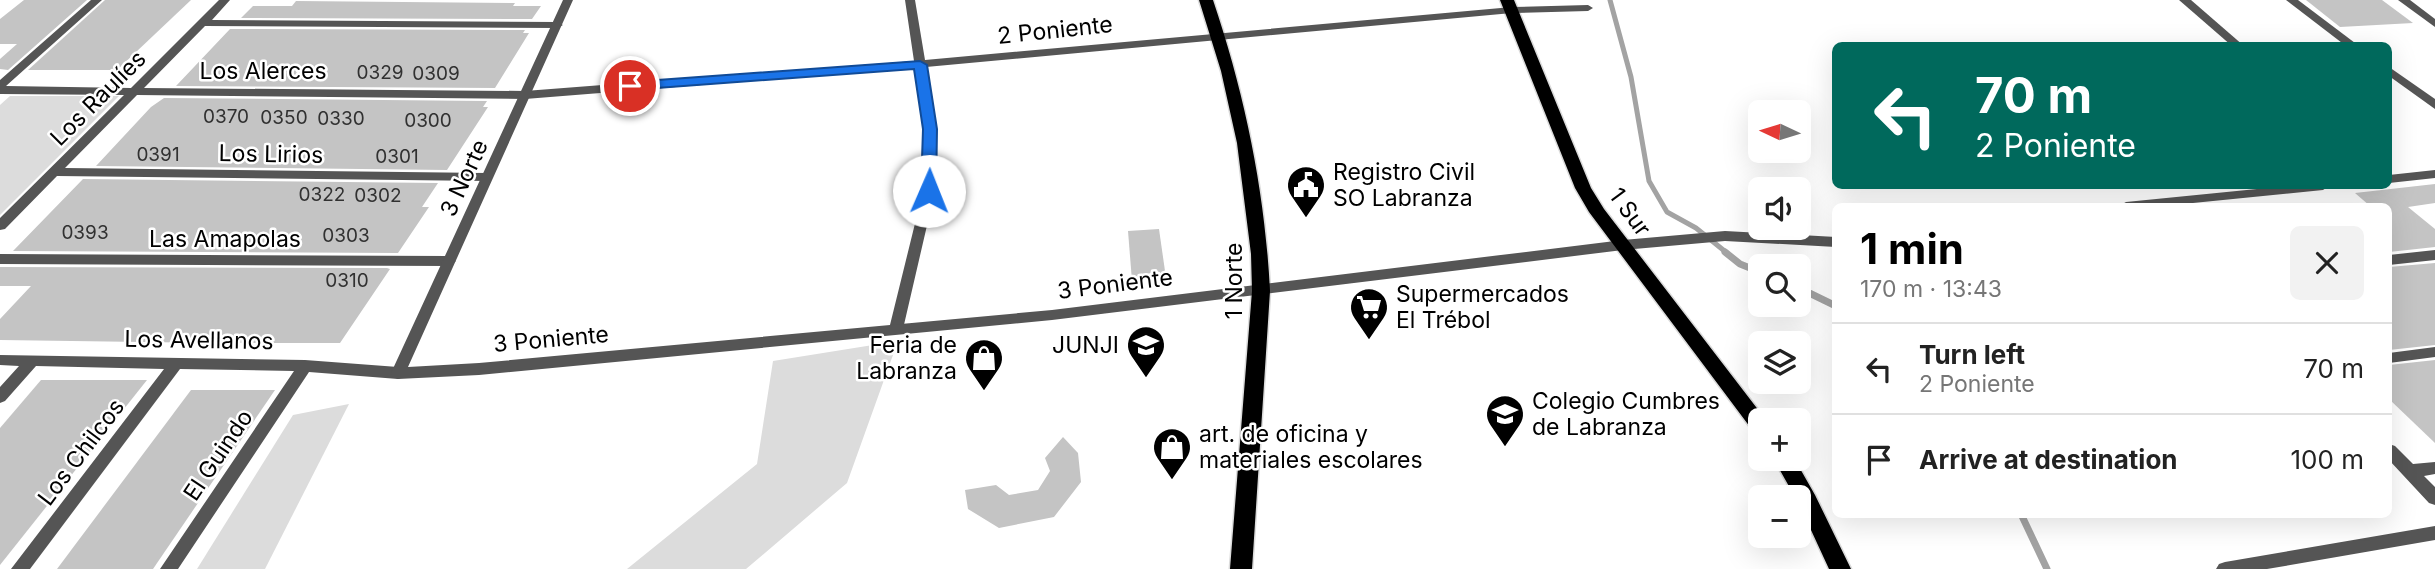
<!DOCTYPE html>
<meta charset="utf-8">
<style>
:root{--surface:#fff;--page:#f2f2f2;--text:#222;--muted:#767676;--line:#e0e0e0;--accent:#000}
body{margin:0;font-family:Inter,sans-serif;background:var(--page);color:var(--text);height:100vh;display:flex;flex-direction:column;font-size:26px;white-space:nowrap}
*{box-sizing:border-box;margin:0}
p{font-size:23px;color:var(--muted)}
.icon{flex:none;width:38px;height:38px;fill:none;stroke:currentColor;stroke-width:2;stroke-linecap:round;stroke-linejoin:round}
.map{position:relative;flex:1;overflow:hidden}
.drawer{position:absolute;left:1832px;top:203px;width:560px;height:315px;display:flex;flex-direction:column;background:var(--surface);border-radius:10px;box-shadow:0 7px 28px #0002}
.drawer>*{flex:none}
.guide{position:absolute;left:1832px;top:42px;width:560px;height:147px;border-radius:10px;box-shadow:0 7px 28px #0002;background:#00695c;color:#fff;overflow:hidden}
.needle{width:46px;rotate:274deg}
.controls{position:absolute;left:1748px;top:100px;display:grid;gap:14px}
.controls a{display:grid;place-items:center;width:63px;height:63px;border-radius:10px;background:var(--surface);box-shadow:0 7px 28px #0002;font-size:35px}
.pin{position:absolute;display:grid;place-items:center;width:60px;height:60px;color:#fff;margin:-30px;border:4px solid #fff;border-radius:50%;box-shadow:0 2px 7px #0007}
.me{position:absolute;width:77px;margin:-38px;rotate:1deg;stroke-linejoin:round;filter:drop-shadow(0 0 5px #0008)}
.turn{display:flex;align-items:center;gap:24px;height:147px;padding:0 28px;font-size:32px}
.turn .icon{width:91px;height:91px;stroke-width:2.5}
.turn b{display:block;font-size:49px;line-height:60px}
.round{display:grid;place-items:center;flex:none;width:74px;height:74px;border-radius:10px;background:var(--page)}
.overview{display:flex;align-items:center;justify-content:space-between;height:119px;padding:0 28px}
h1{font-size:42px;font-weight:700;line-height:52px;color:var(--accent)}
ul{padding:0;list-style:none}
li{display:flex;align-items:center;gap:21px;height:91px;padding:0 28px;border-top:2px solid var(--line)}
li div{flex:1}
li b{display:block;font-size:26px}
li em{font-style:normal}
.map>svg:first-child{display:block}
.green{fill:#dcdcdc}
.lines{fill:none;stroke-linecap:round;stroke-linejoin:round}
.stream-far1{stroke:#a3a3a3;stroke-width:5}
.stream{stroke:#a3a3a3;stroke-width:7}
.building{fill:#c4c4c4}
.primary-casing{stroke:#dbdbdb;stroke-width:3}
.minor{fill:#555;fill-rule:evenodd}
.tertiary{fill:#555;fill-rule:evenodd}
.primary{fill:#000;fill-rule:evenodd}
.route{fill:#1a73e8;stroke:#114b97;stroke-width:2}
.labels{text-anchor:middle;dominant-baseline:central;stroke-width:5;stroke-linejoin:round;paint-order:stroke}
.number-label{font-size:19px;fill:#313131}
.street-label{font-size:23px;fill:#000;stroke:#fff}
.poi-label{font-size:23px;fill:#000;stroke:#fff;text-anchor:start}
</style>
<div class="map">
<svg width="2435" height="569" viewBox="0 0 2435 569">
<rect width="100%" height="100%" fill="#fff"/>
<g class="green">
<path d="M10,96H119L0,215V105Z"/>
<path d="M898,341L847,483L746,569H627L757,464L773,361Z"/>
<path d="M349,404L265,569H197L293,415Z"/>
</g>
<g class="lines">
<path class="stream-far1" d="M1610,0L1631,77L1649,181L1667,212L1696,228L1727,253"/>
<g class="stream">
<path d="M1725,252L1740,264L1760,272"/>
<path d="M1799,288L1836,306"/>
<path d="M2021,514L2047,569"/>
</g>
</g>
<g class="building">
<path d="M24,0H87L8,70L0,69V59L17,44H0V19Z"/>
<path d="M105,0H191L117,70H28Z"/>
<path d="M2306,0H2382L2413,23L2340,27Z"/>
<path d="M296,1L515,3L513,6H541L532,19L241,18L253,6H292Z"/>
<path d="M230,29L525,30L523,33H529L495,88L176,86Z"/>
<path d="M164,98L487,101L483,107H488L447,170L96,166L151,107Z"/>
<path d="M83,179L438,183L422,207H429L398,253L13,251Z"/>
<path d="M2435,184V203L2408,207L2435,229V247L2389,252V206H2370L2355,193Z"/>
<path d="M1159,229L1166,278L1132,281L1128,231Z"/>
<path d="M2435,263V345L2389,350V267Z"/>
<path d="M0,267L387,268L390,269L340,343H215L0,340V319L31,286H0Z"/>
<path d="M2435,360V443L2389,399V365Z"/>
<path d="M41,380H147L0,565V428Z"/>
<path d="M191,390H275L153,569H57Z"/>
<path d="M1063,437L1078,453L1081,482L1054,517L999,528L968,509L965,490L996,485L1009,495L1038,490L1050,471L1045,458Z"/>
</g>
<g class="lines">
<defs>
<g id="primary">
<path d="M1199,0H1213C1245,95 1265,191 1270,291L1252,569H1230L1252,291L1251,254L1237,143L1221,71Z"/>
<path d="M1500,0H1514L1591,188L1604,209L1766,420H1760V433L1753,431L1589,212L1575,188Z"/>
<path d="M1773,458H1794L1815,495L1851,569H1829L1799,504V497H1795Z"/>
</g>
</defs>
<use href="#primary" class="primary-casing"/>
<g class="minor">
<path d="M91,0H102L6,86L131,88L219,0H230L212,20L557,22L563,25L557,28L205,26L144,88L525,91L914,61L905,0H915L925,60L1512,7L1588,5L1593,8L1588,11L1512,13L926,67L936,129L935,191L903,329L901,333H891L889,329L923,191L924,129L915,68L525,99L137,95L65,168L487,173L493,177L487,181L57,176L5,229L0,230V218L124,95L0,94V80Z"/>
<path d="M2179,0H2191L2244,46H2232Z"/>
<path d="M2286,0H2298L2359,46H2346Z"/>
<path d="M2398,0H2410L2435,19V27Z"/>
<path d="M2389,67L2435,99V109L2389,76Z"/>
<path d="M2435,170V178L2389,183V175Z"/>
<path d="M2287,186H2329L2323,190L2163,206H2119L2126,202Z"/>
<path d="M1725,231L1836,237V247L1725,241L1623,250L1616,245L1623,240Z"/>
<path d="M2435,250V260L2389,265V255Z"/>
<path d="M0,254L449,256L456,261L449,266L0,264Z"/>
<path d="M2435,347V357L2389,363V353Z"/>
<path d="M0,355L305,360L398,367L403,369L405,373L403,377L398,379L309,372L178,569H160L294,371L180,369L30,569H11L164,369L36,366L5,401L0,403V387L19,366L0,365Z"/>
<path d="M2389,444L2395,446L2413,464L2435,462V474L2424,476L2435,487V505L2429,503L2389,460Z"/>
<path d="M2435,526V540L2267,569H2216L2219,564L2225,562Z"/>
</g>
<path class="tertiary" d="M563,0H573L408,367L479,363L1052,310L1623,240L1630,245L1623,250L1052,320L479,375L398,379L393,377L391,373Z"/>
<use href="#primary" class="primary"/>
</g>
<path class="route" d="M920,61L927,65L937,129L936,191L929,196L921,191L923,129L914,69L630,90L623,86L630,82Z"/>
<defs>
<symbol id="civic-pin" viewBox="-11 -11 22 30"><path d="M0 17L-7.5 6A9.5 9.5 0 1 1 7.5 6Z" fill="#000" stroke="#fff"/><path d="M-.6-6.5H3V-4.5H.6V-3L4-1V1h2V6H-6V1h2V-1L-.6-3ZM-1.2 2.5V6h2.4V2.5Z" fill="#fff"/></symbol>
<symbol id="supermarket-pin" viewBox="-11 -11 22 30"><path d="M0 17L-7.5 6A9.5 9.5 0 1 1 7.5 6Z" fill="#000" stroke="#fff"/><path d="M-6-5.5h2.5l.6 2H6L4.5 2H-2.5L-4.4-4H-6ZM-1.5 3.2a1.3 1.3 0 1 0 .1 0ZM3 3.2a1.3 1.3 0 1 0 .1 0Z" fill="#fff"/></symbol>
<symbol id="school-pin" viewBox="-11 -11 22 30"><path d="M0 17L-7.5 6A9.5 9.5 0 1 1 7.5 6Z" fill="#000" stroke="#fff"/><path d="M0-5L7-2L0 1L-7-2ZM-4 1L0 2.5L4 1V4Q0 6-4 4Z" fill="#fff"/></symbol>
<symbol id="shop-pin" viewBox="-11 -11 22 30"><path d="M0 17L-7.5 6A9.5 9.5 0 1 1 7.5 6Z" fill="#000" stroke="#fff"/><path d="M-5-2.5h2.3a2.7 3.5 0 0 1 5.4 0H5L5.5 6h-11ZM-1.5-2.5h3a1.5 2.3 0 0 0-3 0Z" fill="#fff"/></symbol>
</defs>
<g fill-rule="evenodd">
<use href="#civic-pin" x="1284" y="163" width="44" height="60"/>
<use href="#supermarket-pin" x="1347" y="285" width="44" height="60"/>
<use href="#school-pin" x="1124" y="323" width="44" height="60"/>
<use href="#shop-pin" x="962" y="336" width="44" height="60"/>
<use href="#school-pin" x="1483" y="392" width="44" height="60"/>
<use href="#shop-pin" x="1150" y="425" width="44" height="60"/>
</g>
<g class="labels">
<g class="number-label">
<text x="380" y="72">0329</text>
<text x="436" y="73">0309</text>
<text x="226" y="116">0370</text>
<text x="284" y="117">0350</text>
<text x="341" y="118">0330</text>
<text x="428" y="120">0300</text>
<text x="158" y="154">0391</text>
<text x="397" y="156">0301</text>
<text x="322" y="194">0322</text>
<text x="378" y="195">0302</text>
<text x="85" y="232">0393</text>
<text x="346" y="235">0303</text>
<text x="347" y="280">0310</text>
</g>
<g class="street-label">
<text transform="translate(1055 30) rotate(-6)">2 Poniente</text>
<text x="263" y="71">Los Alerces</text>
<text transform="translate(98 98) rotate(-45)">Los Raulíes</text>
<text transform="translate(271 154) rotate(1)">Los Lirios</text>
<text transform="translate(464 178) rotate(-65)">3 Norte</text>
<text transform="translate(1630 212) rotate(54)">1 Sur</text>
<text x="225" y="239">Las Amapolas</text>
<text transform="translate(1234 281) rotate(-90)">1 Norte</text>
<text transform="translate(1115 284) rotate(-7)">3 Poniente</text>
<text transform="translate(551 339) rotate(-5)">3 Poniente</text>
<text transform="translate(199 340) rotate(1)">Los Avellanos</text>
<text transform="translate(81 452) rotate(-53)">Los Chilcos</text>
<text transform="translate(218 455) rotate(-56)">El Guindo</text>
</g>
<g class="poi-label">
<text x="1333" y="172">Registro Civil<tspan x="1333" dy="26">SO Labranza</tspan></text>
<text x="1396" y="294">Supermercados<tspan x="1396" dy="26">El Trébol</tspan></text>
<text x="957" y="345" text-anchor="end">Feria de<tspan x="957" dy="26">Labranza</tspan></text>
<text x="1119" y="345" text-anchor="end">JUNJI</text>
<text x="1532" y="401">Colegio Cumbres<tspan x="1532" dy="26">de Labranza</tspan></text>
<text x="1199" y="434">art. de oficina y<tspan x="1199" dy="26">materiales escolares</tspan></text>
</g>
</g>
</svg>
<div class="controls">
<a><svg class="needle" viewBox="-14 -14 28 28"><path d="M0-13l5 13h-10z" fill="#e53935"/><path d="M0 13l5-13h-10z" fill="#767676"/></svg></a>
<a><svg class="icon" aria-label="sound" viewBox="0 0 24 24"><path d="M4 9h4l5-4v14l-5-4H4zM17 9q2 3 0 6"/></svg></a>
<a><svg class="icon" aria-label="search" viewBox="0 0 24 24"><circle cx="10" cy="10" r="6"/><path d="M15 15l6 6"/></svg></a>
<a><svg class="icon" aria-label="layers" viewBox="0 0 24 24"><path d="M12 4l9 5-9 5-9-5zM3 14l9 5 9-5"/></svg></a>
<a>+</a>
<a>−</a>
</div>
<div class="pin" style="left:630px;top:86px;background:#d93025"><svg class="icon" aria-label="arrive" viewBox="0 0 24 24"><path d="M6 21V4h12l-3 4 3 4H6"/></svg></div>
<svg class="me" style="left:929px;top:191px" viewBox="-20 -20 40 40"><circle r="19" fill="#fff"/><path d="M0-13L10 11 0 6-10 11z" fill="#1a73e8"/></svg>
<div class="guide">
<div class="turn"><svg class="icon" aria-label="left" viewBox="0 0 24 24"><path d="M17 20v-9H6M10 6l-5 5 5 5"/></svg><div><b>70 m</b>2 Poniente</div></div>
</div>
<section class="drawer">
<div class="overview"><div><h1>1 min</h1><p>170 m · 13:43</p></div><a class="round"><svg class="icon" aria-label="close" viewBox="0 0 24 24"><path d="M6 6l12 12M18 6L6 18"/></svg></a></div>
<ul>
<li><svg class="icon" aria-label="left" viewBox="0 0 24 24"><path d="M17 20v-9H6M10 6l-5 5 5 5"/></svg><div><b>Turn left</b><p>2 Poniente</p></div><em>70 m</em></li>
<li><svg class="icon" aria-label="arrive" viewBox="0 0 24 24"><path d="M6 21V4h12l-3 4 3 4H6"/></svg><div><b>Arrive at destination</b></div><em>100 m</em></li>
</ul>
</section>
</div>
